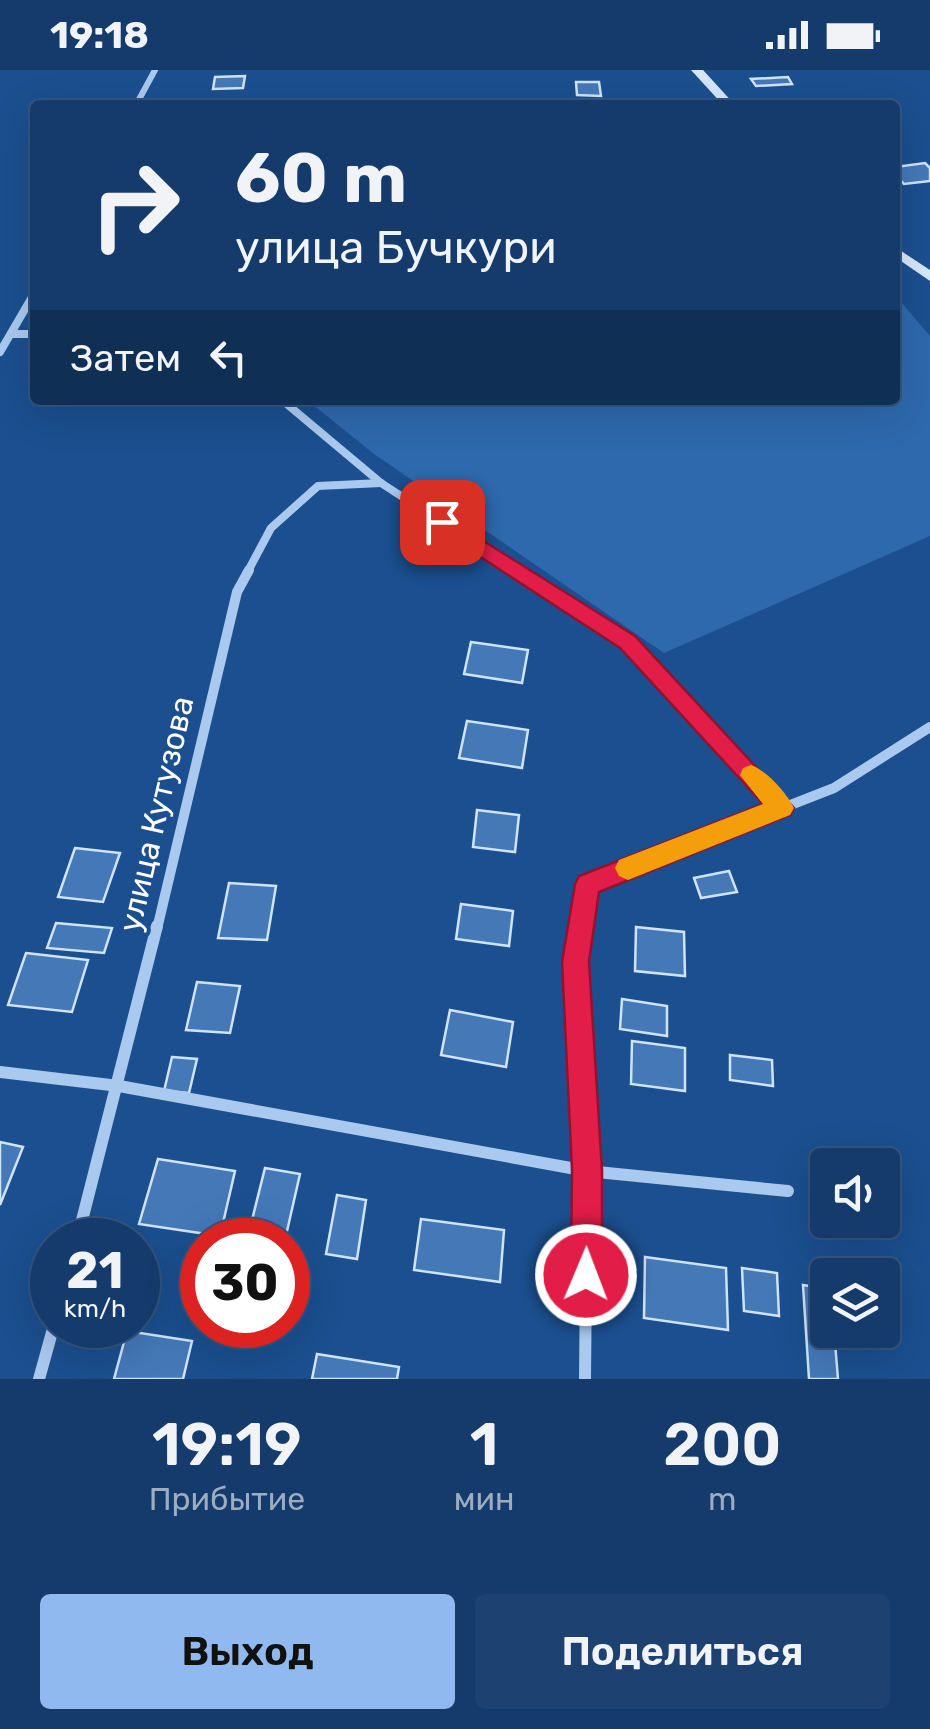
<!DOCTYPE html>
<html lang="ru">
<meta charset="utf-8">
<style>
:root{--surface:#143b6b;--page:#1d4271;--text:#f1f3f6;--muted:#9dadc1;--line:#33557e;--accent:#90b9f0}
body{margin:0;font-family:Rubik,sans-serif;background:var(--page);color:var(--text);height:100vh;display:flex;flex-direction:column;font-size:38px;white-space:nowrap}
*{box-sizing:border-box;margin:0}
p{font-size:32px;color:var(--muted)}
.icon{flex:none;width:55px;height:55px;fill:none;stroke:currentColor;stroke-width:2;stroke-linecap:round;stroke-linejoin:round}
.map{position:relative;height:1309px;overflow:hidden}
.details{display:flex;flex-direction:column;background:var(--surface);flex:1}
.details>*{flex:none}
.hud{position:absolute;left:30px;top:30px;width:870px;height:305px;border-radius:10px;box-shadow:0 10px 40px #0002,0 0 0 2px var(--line);background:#143b6b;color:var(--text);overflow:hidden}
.fabs{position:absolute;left:810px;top:1078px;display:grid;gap:20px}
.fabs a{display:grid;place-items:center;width:90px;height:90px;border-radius:10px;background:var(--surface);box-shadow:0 10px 40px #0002,0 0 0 2px var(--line);font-size:50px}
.speed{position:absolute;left:30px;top:1148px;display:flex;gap:20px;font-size:50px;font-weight:700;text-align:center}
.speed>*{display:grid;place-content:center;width:130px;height:130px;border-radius:50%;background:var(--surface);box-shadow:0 10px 40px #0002,0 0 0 2px var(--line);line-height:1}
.speed small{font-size:25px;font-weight:400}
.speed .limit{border:15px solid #d22;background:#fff;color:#111}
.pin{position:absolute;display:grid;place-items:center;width:85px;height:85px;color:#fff;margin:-42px;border-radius:20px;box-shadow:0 5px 15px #0006}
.me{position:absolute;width:110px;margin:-55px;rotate:1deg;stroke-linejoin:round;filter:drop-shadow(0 0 8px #0008)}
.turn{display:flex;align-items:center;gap:35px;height:210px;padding:0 40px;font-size:45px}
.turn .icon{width:130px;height:130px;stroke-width:2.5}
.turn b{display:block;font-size:70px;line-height:85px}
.then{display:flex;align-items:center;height:95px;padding:0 40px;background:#0003;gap:20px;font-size:38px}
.eta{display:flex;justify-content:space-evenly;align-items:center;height:170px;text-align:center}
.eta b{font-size:60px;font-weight:600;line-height:70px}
.primary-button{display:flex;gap:20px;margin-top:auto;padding:20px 40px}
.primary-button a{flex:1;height:115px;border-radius:10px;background:var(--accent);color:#111;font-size:40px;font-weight:600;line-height:115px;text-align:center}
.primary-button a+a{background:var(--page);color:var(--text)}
.status{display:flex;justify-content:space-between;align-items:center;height:70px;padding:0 50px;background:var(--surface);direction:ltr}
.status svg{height:28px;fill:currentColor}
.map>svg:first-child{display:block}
.green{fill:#2e69ad}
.building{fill:#4478b7;stroke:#cfe3fa;stroke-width:2.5}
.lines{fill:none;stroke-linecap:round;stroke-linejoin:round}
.minor-far3{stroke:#a9c9ee;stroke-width:6}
.minor-far2{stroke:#a9c9ee;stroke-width:8}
.minor-far1{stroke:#a9c9ee;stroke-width:10}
.minor{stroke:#a9c9ee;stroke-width:12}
.secondary{fill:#d6e6fa;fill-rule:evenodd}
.route{fill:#e11d48;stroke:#92132f;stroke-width:2.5}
.slow{fill:#f59e0b}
.labels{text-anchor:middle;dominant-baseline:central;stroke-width:8;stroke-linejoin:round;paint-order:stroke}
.street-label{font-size:32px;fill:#fff;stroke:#1b4f8f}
</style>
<div class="status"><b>19:18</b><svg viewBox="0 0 49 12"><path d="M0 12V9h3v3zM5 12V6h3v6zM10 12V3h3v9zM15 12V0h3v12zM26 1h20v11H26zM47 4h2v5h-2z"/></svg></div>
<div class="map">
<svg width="930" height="1309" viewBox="0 0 930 1309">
<rect width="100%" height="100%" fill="#1b4f8f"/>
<path class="green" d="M895,225L930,266V466L664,583L374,384L307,330H895Z"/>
<g class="building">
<path d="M245,6L243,18L213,19L215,7Z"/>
<path d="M788,7L792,14L756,16L751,9Z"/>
<path d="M576,12H599L601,26L577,25Z"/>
<path d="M925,93L930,98V111L904,114L895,104V97Z"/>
<path d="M471,572L528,580L522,613L464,604Z"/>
<path d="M467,651L528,660L522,698L459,688Z"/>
<path d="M477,740L519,745L515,782L473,777Z"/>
<path d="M75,778L120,783L103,832L58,827Z"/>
<path d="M729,801L737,822L701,828L694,808Z"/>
<path d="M229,813L276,816L267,870L218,868Z"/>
<path d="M461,834L513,841L509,876L456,869Z"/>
<path d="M56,853L112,858L104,883L47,878Z"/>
<path d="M636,857L684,862L685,906L635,901Z"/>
<path d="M26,883L88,890L72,942L8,935Z"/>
<path d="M197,912L240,916L230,963L186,960Z"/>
<path d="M622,929L667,936V966L620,959Z"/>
<path d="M450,940L513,952L506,997L441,985Z"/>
<path d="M632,971L685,978V1021L631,1014Z"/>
<path d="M730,985L772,990L773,1016L730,1010Z"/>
<path d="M172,987L197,989L189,1023L164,1021Z"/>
<path d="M0,1072L23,1077L0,1135Z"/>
<path d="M158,1089L235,1101L220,1166L139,1154Z"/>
<path d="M265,1098L300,1104L285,1170L248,1166Z"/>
<path d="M337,1125L366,1130L357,1189L326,1184Z"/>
<path d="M421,1149L504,1160L500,1212L414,1200Z"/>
<path d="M645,1187L726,1198L728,1260L644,1248Z"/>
<path d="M742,1198L777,1203L779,1246L744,1241Z"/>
<path d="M803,1215L828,1219V1260H834L838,1309H809Z"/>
<path d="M127,1261L192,1271L183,1309H114Z"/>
<path d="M317,1284L399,1297L397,1309H312Z"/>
</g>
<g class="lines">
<path class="minor-far3" d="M136,35L155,0"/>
<g class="minor-far2">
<path d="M11,264H35"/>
<path d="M0,282L35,222"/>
<path d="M282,330L381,413L520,503"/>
<path d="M247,503L271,458L318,416L381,413"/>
</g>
<g class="minor-far1">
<path d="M517,500L628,572L782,738"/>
<path d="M157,859L237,522L249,500"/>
<path d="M581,859L588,814L834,718L930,657"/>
</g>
<g class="minor">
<path d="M581,856L575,892L587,1101L585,1309"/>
<path d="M0,1002L119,1016L587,1101L788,1121"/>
<path d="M77,1170L157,856"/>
<path d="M39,1309L54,1255"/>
</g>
<g class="secondary">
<path d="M691,0H703L735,35H723Z"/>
<path d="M895,177L930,200V211L895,187Z"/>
</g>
</g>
<path class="route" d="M442,445L635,566L794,738L790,745L599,822L589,892L602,1100V1205L597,1216L586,1220L575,1216L571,1205L572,1100L562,892L575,814L579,806L763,734L620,578L436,458L433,452Z"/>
<path class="slow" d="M751,695C767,701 786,722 794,738L790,745L628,810L619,806L615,798L619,790L763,734L740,705L743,698Z"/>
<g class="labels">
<g class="street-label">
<text transform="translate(156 744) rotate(-77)">улица Кутузова</text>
</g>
</g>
</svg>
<div class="fabs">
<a><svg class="icon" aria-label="sound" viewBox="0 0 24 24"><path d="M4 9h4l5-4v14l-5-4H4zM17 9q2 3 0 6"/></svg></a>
<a><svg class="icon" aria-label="layers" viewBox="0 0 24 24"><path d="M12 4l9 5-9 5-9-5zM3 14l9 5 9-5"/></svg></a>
</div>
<div class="speed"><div>21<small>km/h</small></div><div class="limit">30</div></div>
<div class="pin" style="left:442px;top:452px;background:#d93025"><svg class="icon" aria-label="arrive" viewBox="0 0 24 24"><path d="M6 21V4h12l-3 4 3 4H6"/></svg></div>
<svg class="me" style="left:586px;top:1205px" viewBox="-20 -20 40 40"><circle r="17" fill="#e11d48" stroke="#fff" stroke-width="3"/><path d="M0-11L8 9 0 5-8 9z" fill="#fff"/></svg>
<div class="hud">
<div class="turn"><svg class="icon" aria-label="right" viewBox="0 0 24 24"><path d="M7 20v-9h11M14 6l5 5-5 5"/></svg><div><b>60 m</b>улица Бучкури</div></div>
<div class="then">Затем<svg class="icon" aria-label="left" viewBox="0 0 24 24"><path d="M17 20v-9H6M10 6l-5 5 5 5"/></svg></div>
</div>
</div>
<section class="details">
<div class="eta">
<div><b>19:19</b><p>Прибытие</p></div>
<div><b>1</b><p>мин</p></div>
<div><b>200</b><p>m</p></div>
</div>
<div class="primary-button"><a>Выход</a><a>Поделиться</a></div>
</section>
